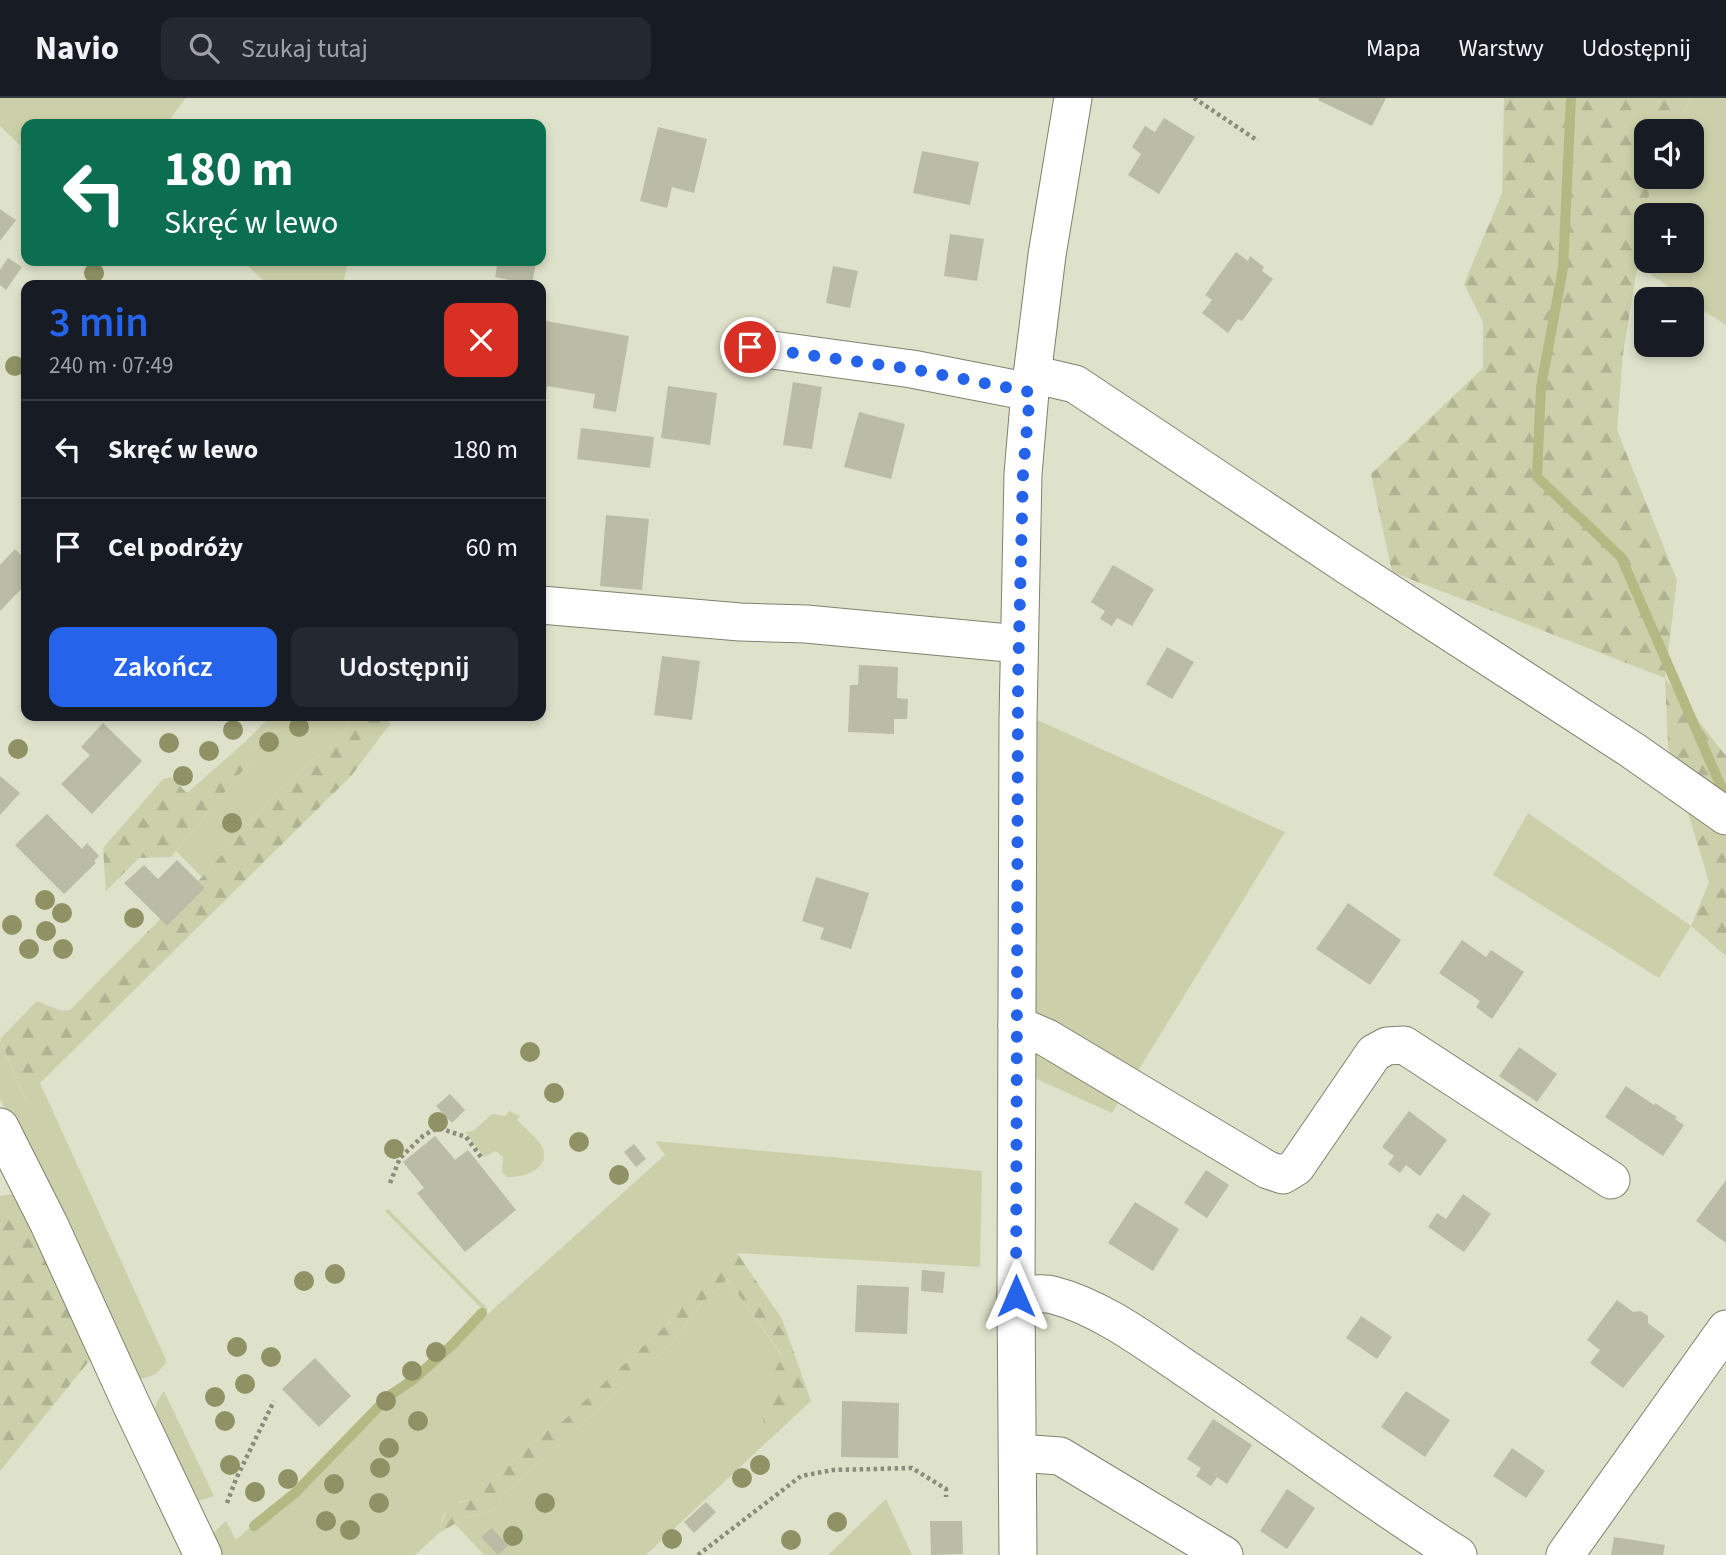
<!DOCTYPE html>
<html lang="pl">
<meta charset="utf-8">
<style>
:root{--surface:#171b24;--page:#242831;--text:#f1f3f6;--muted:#9ea1a6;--line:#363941;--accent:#2563eb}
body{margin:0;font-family:"Source Sans 3",sans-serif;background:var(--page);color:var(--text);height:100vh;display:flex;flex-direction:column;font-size:26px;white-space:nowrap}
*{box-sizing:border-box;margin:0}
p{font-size:23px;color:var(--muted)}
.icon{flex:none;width:38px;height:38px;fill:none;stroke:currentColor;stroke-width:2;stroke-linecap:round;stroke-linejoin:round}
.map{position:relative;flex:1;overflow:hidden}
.sheet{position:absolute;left:21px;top:182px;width:525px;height:441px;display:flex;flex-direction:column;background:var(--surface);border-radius:14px;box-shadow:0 4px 10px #0003}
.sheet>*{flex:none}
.hud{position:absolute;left:21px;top:21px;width:525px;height:147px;border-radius:14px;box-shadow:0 4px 10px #0003;background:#0b6e4f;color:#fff;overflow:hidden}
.buttons{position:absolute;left:1634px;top:21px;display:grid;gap:14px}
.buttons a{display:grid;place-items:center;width:70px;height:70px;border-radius:14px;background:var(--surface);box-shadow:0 4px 10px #0003;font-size:35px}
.pin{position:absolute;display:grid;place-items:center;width:60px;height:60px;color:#fff;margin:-30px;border:4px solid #fff;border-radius:50%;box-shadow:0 2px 7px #0007}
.me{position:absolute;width:77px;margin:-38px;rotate:0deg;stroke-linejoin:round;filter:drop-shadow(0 0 5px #0008)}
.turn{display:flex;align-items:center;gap:24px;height:147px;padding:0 28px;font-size:32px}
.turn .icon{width:91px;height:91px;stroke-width:2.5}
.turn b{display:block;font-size:49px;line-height:60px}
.round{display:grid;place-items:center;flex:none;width:74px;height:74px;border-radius:14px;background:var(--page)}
.head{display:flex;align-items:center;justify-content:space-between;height:119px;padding:0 28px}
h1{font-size:42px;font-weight:600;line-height:52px;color:var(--accent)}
.button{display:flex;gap:14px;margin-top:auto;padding:14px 28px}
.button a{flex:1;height:80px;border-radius:14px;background:var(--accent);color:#fff;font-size:28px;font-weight:600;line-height:80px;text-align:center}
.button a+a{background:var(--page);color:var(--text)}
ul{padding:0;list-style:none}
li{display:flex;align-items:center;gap:21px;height:98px;padding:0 28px;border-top:2px solid var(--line)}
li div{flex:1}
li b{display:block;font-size:26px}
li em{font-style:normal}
header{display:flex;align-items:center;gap:42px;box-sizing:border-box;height:98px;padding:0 35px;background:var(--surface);border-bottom:2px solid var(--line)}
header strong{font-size:33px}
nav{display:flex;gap:38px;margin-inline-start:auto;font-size:24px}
.search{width:490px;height:63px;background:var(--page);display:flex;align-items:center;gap:18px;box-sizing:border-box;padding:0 24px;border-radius:14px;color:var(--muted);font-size:26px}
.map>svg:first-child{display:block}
.green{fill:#ccd0aa;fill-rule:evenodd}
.forest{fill:url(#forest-firs)}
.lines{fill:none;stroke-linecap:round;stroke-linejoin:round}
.stream{stroke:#b4b983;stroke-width:10}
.building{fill:#babca6}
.minor-casing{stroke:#7f816d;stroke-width:39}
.path{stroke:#8a8c7c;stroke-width:4.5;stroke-dasharray:3.5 3.5;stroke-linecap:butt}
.minor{stroke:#fff;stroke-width:37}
.tree{fill:#909266}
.route{stroke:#2563eb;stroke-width:12;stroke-dasharray:0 21.6}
</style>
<header>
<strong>Navio</strong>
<div class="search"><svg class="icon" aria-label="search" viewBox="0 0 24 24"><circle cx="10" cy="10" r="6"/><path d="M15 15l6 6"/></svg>Szukaj tutaj</div>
<nav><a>Mapa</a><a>Warstwy</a><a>Udostępnij</a></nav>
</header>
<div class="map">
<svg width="1726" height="1457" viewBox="0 0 1726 1457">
<defs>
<pattern id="forest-firs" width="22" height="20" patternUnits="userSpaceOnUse" patternTransform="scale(1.75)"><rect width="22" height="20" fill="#ccd0aa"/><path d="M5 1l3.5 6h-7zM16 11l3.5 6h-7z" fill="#b0b392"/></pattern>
</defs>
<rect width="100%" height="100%" fill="#dfe2cb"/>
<g class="green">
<path d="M0,0H186L166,26H26V53L0,28Z"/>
<path d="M1691,0H1726V227L1692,205V201H1687L1638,168L1652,79H1692V33H1672ZM1647,117H1692V163H1647Z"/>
<path d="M243,163H348L343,187H268Z"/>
<path d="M1022,615L1285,734L1112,1015L1019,973Z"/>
<path d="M271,618H352L345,635L278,693L202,779L176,753L254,659L246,643Z"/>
<path d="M1528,715L1691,828L1659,880L1493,777Z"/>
<path d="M0,942L25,1000L40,985L167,1264L156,1276L136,1283L46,1090L0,1001Z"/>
<path d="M509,1013L520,1018L517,1022C524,1030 536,1038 541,1047C554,1070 524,1080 507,1079L502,1074L503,1059L496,1053L484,1059L465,1034L473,1033L492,1016L505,1018Z"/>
<path d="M655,1043L982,1073L980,1169L737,1155L672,1216L667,1226L563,1323L551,1328L471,1402L460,1404L443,1417L439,1435L415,1457H221L211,1437L226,1423L236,1442L665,1057Z"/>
<path d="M388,1111L488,1211L485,1214L385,1113Z"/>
<path d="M727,1181L783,1259C763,1294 753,1300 770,1341L646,1457H484L455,1426L465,1420L493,1412L504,1396L673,1244L702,1205Z"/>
<path d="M164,1293L214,1398L195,1404L152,1316L159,1300Z"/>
<path d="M886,1401L912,1457H828Z"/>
</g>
<g class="forest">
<path d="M1504,0H1691L1672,33H1647V79H1652L1623,256L1617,332L1677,482L1665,580L1726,658V858L1691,828L1709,784L1668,649L1665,580L1392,474L1371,376L1483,270V224L1464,186L1502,95Z"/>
<path d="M352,618H387L390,626L351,678L25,1000L0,941L37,903L62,913L70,912L202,779L278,693L345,635Z"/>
<path d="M246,643L254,659L171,759L139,760L106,793L103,750L163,681L171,679L187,695Z"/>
<path d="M18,1096L94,1257L0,1373V1098Z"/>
<path d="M737,1155L782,1221L811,1303L770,1341C752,1299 763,1295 783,1258L727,1181L702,1205L673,1244L504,1396L493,1412L465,1420L439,1435C444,1414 448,1406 471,1402L551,1328L563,1323L667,1226L672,1216Z"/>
</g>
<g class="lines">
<g class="stream">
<path d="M1571,0L1563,170L1541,289L1537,379L1621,459L1726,700"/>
<path d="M254,1428L295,1395L389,1298L414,1281L453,1246L482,1215"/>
</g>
</g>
<g class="building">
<path d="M1319,0H1386L1372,28L1318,2Z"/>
<path d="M1164,20L1195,39L1159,96L1128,77L1141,56L1132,49L1145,28L1155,34Z"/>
<path d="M658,29L707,41L694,95L672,89L667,110L640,103Z"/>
<path d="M922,53L979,64L970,107L913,95Z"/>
<path d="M0,111L16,122L0,143Z"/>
<path d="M950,136L984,141L977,183L944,178Z"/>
<path d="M1236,154L1248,163L1250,158L1264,169L1262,173L1273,181L1242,223L1238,221L1228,235L1202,215L1212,202L1205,197Z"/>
<path d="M8,160L22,169L6,192L0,187V172Z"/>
<path d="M498,163H536L532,187L495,179Z"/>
<path d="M833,168L858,173L850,210L826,205Z"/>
<path d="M541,222L629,238L616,314L593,310L595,296L547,288L546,296L541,295Z"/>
<path d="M793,284L822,289L812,351L783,347Z"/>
<path d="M668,288L717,295L710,347L661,340Z"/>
<path d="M859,314L905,326L891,381L844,369Z"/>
<path d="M581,330L654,339L650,370L577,361Z"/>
<path d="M606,417L649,421L642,492L600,488Z"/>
<path d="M15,451L26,462V486L0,513V467Z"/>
<path d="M1113,467L1154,491L1132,528L1117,520L1112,528L1100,521L1105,513L1091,504Z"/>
<path d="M1167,549L1194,564L1172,601L1146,586Z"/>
<path d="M662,558L700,563L692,622L654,617Z"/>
<path d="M859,567L898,569L897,600L908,601L907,621H894V636L848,634L850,587H858Z"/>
<path d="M103,625L142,663L92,716L61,686L90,657L81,649Z"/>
<path d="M0,678L20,695L0,717Z"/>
<path d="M47,716L82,751L87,745L99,758L94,763L96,765L64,796L15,747Z"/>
<path d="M177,762L205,790L167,828L124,785L144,767L158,781Z"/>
<path d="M816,779L869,795L851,851L820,841L824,830L802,823Z"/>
<path d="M1348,805L1401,842L1370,887L1316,851Z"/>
<path d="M1462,842L1486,859L1491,852L1524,874L1492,921L1476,909L1480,903L1439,875Z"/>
<path d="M1519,949L1557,976L1537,1004L1499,978Z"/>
<path d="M1626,988L1654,1007L1655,1005L1677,1019L1675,1021L1684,1027L1663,1058L1605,1019Z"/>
<path d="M450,996L465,1012L452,1025L436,1008Z"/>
<path d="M1409,1013L1447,1042L1420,1078L1406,1067L1400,1075L1388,1066L1394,1058L1382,1049Z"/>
<path d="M435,1038L455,1062L468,1052L516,1112L465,1154L417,1095L424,1090L403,1064Z"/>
<path d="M634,1046L646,1061L636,1069L624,1054Z"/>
<path d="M1206,1072L1229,1087L1207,1120L1184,1105Z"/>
<path d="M1726,1082V1145L1696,1123Z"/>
<path d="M1463,1096L1491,1116L1464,1154L1428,1129L1437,1115L1446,1121Z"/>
<path d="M1135,1104L1179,1131L1153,1173L1108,1145Z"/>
<path d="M922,1172L945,1174L943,1195L921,1193Z"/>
<path d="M857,1187L909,1189L907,1236L855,1234Z"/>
<path d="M1617,1202L1633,1214L1641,1213L1648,1218V1225L1665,1238L1623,1290L1590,1265L1600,1252L1587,1242Z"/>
<path d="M1361,1218L1392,1239L1377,1261L1346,1240Z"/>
<path d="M315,1260L351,1298L319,1329L282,1291Z"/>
<path d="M1406,1293L1450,1322L1425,1359L1381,1329Z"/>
<path d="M842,1303L899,1305L898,1360L841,1359Z"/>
<path d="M1213,1321L1252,1347L1227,1386L1217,1379L1211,1388L1196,1378L1201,1370L1187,1361Z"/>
<path d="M1512,1350L1545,1373L1526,1400L1493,1378Z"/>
<path d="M1287,1391L1315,1410L1287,1451L1260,1433Z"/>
<path d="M706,1404L716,1414L694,1435L684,1424Z"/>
<path d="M829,1420H841L842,1430L829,1431Z"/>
<path d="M930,1423H962L963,1456L931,1457Z"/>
<path d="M492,1430L508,1448L498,1457L481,1439Z"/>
<path d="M1614,1439L1665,1447L1663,1457H1611Z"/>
</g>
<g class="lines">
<defs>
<g id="minor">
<path d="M750,249L912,271L1030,294"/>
<path d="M1032,276L1075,286L1348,468L1632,652L1726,718"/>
<path d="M541,507L740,524L806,526L1019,546"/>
<path d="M1017,927L1047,940L1268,1072L1283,1077L1296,1069L1374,955L1387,948L1404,947L1611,1082"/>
<path d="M0,1029L49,1126L132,1308L203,1457"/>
<path d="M1016,1198C1027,1197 1042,1194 1053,1197C1103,1210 1149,1246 1191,1274C1281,1334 1367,1400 1458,1457"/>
<path d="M1018,1355L1060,1358L1224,1457"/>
<path d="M1018,1457L1016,1198L1018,621L1023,376L1030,294L1047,157L1073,0"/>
<path d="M1565,1457L1726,1231"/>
</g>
</defs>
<use href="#minor" class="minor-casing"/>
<g class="path">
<path d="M1194,0L1258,43"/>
<path d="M390,1085L400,1060L423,1038L433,1032L442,1031L466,1039L481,1059"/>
<path d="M227,1405L236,1381L274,1303"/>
<path d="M698,1457L801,1378L833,1372L912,1370L946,1391V1399"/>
</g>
<use href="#minor" class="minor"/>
</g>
<g class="tree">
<circle cx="94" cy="175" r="10"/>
<circle cx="15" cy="268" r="10"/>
<circle cx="299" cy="629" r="10"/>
<circle cx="233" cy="632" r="10"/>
<circle cx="269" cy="644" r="10"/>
<circle cx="169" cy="645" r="10"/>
<circle cx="18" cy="651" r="10"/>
<circle cx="209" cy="653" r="10"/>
<circle cx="183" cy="678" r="10"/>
<circle cx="232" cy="725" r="10"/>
<circle cx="45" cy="802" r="10"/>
<circle cx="62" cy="815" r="10"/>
<circle cx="134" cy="820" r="10"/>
<circle cx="12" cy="827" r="10"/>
<circle cx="46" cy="833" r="10"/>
<circle cx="29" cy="851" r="10"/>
<circle cx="63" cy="851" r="10"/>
<circle cx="530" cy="954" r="10"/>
<circle cx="554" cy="995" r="10"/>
<circle cx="438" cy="1024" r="10"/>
<circle cx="579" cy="1044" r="10"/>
<circle cx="394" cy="1051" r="10"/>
<circle cx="619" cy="1077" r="10"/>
<circle cx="335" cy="1176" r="10"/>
<circle cx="304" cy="1183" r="10"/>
<circle cx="237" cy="1249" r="10"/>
<circle cx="436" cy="1254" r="10"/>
<circle cx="271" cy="1259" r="10"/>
<circle cx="412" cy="1273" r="10"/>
<circle cx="245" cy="1286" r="10"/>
<circle cx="215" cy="1299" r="10"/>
<circle cx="386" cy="1303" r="10"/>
<circle cx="225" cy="1323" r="10"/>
<circle cx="418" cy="1323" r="10"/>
<circle cx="389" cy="1350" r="10"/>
<circle cx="230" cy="1367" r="10"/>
<circle cx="760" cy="1367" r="10"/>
<circle cx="380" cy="1370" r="10"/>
<circle cx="742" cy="1380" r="10"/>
<circle cx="288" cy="1381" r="10"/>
<circle cx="334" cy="1386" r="10"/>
<circle cx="255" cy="1394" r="10"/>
<circle cx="379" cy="1405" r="10"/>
<circle cx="545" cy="1405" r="10"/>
<circle cx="326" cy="1423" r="10"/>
<circle cx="837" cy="1424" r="10"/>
<circle cx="350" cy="1432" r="10"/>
<circle cx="513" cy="1438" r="10"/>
<circle cx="672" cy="1441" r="10"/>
<circle cx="791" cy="1442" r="10"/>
</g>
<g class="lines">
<path class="route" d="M750,249L912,271L1030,294L1023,376L1018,581L1016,1198"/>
</g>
</svg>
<div class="buttons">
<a><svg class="icon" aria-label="sound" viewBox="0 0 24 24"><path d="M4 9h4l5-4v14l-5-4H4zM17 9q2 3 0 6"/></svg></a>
<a>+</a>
<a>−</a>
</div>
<div class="pin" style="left:750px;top:249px;background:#d93025"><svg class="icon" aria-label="arrive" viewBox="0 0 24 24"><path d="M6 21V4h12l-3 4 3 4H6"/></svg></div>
<svg class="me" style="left:1016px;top:1198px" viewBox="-20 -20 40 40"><path d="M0-17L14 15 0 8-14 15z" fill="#2563eb" stroke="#fff" stroke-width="4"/></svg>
<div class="hud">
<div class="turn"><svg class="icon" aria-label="left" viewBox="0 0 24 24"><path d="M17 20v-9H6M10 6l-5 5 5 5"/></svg><div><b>180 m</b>Skręć w lewo</div></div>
</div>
<section class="sheet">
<div class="head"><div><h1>3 min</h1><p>240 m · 07:49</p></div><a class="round" style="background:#d93025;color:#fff"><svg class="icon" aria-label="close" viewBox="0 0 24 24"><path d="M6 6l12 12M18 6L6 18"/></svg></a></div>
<ul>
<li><svg class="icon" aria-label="left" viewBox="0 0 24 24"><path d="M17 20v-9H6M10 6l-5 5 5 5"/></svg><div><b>Skręć w lewo</b></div><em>180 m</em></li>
<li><svg class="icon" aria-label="arrive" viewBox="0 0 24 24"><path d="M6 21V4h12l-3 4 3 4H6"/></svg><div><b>Cel podróży</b></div><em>60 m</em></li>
</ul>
<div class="button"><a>Zakończ</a><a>Udostępnij</a></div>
</section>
</div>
